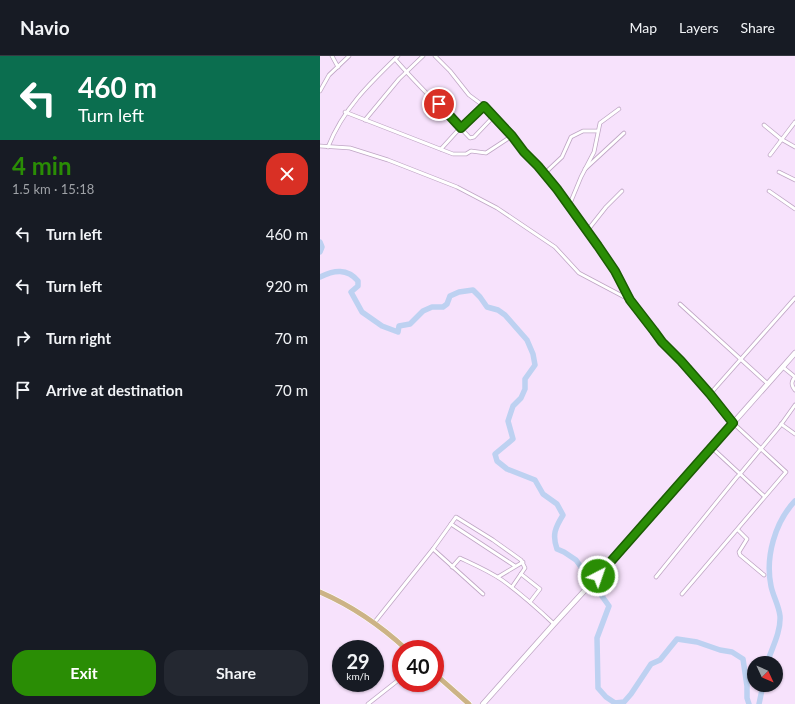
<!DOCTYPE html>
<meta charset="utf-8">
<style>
:root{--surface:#171b24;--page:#242831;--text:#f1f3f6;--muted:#9ea1a6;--line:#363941;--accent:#2a8d05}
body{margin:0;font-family:Lato,sans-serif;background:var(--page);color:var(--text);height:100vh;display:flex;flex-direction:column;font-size:15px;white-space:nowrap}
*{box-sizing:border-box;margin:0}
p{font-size:13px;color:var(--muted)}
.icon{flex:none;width:22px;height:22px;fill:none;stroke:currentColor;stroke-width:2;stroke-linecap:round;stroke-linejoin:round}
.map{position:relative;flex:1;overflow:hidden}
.details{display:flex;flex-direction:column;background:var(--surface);width:320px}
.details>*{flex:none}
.hud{background:#0b6e4f;color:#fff;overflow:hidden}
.needle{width:26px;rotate:134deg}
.fabs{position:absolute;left:427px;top:600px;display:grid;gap:8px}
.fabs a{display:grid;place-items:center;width:36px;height:36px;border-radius:50%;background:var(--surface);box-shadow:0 1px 3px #0004;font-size:20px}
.speed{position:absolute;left:12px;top:584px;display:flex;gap:8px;font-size:20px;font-weight:700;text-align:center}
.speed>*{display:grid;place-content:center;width:52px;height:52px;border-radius:50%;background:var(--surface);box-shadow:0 1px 3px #0004;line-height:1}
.speed small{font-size:10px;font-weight:400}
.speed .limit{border:6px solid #d22;background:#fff;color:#111}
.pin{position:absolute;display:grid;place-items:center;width:34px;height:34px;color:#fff;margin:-17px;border:2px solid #fff;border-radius:50%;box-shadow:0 1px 4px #0007}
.me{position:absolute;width:44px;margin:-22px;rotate:41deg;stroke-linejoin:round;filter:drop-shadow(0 0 3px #0008)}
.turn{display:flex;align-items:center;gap:14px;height:84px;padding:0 12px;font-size:18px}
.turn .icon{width:52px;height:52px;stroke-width:2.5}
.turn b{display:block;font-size:28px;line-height:34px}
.round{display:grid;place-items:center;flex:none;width:42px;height:42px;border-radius:16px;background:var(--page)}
.head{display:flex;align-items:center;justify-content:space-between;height:68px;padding:0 12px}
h1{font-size:24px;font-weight:700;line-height:30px;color:var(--accent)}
.button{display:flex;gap:8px;margin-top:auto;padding:8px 12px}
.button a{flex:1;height:46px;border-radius:16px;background:var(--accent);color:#fff;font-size:16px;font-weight:700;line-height:46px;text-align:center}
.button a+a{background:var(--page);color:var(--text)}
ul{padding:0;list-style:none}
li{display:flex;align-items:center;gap:12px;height:52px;padding:0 12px}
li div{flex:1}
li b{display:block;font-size:15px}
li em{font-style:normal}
header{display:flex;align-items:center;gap:24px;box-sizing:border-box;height:56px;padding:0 20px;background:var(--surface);border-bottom:1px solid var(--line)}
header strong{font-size:19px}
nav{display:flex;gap:22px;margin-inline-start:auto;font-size:14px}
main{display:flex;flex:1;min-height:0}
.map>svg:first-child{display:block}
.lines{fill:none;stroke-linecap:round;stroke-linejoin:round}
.river{stroke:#bdd1f1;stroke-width:5.5}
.street-casing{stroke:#bfa6c4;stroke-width:4.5}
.secondary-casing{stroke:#bfa6c4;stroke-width:6}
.primary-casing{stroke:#fff;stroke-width:6}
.street{stroke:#fff;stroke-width:3}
.secondary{stroke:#fff;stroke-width:4.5}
.primary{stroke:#ccb386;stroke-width:5}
.route-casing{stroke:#1b5c03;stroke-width:10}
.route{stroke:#2a8d05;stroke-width:7}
</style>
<header>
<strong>Navio</strong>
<nav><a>Map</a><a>Layers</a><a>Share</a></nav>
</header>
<main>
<section class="details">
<div class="hud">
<div class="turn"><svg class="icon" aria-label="left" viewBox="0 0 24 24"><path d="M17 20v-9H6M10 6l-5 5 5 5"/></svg><div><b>460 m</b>Turn left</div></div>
</div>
<div class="head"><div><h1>4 min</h1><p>1.5 km · 15:18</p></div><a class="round" style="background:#d93025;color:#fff"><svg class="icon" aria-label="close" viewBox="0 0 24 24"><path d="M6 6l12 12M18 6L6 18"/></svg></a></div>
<ul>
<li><svg class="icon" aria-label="left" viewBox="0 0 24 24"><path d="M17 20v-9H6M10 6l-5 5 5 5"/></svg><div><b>Turn left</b></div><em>460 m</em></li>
<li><svg class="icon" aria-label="left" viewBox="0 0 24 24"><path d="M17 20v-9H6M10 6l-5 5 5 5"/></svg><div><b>Turn left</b></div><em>920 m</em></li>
<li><svg class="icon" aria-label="right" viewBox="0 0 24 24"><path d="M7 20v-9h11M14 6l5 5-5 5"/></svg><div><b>Turn right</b></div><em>70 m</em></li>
<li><svg class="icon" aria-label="arrive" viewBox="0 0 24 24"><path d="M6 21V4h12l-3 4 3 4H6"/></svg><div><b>Arrive at destination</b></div><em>70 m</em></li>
</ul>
<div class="button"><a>Exit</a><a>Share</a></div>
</section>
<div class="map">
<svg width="475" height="648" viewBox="0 0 475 648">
<rect width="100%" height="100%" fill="#f7e2fc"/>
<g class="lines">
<g class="river">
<path d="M0,186L2,191L0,196"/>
<path d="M0,221C14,214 27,212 38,225V230L31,236L42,256L62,270L78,276L79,270L90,268L103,255L112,251H123L127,248L130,240L139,236L153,234L160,241L167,251L178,254L185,259L207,284L213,298L215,309L205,323V333L201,342L193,350L188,365L193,383L175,398L177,405L187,413L215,424L223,438L237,448L243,459C235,472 232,479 237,493L244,496L256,504L289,550L277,582L278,632L286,641L295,647L304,646L311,638L331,608L340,604L357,583L377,586L400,594L412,596L423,603L427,630V642L429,648"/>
<path d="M447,607C452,592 461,576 460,560C459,550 453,540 451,530C445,501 455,466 475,445"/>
<path d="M439,648L443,629"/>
</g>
<defs>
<g id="street">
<path d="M12,0L18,11"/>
<path d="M115,0L130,15L149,39L168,53L192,80L204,96L225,117L279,190L295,215L310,244L341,286L361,305L383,332L390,338L413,367L466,416L362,538"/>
<path d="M75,3C99,31 125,55 150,82L154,81L174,60"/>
<path d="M0,35L9,19L29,0"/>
<path d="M25,56L133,98H146L151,95L166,97L192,80"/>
<path d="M45,64L79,23L103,0"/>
<path d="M444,69L461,83L475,91"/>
<path d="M0,90L30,92L68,104L137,131L177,152L235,191L259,217L310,244"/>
<path d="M8,91C23,53 49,28 78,0"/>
<path d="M121,93L141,71L164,50"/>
<path d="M450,99L475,66"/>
<path d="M265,113L304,77"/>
<path d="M459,116L475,124"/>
<path d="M225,117L242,101L251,81L263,75H277"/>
<path d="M449,135L475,153"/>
<path d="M249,150L261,121L274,96L280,67L299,53"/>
<path d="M267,175L286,151L302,135"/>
<path d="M360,248L448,328"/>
<path d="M464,312L475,321"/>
<path d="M475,321C471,326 471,329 475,334"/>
<path d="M390,338L475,242"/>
<path d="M461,368L475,378"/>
<path d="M391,391L444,440"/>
<path d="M131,468L195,510"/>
<path d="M418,474L427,483L419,496L420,499L444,519"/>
<path d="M113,493L163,538"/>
<path d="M132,511L140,502C155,509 169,515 182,524C200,537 217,552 234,568"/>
<path d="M201,518L220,533L210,546"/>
<path d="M178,521L203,506"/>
<path d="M336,521L417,421L420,418L460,370L475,349"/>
<path d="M54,567L113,493L136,461L173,484L201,504L205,512L192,531"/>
<path d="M48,648L81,622"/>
</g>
<path id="secondary" d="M163,648L234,568L278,520L475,297"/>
<g id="primary">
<path d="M0,536C32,550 61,570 86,593"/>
<path d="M115,618L149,648"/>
</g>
</defs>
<use href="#street" class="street-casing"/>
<use href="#secondary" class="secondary-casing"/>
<use href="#primary" class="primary-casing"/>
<use href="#street" class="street"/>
<use href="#secondary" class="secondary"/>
<use href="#primary" class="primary"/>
</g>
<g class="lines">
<defs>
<path id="route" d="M119,48L141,72L164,50L192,80L204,96L218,110L237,133L278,190L295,215L310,244L334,275L342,286L361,305L390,338L413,367L278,520"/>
</defs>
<use href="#route" class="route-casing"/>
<use href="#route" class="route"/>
</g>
</svg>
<div class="fabs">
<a><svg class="needle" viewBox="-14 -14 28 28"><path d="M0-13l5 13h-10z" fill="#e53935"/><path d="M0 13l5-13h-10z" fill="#9ea1a6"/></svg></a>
</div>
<div class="speed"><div>29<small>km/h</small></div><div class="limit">40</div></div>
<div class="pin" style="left:119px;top:48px;background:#d93025"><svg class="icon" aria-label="arrive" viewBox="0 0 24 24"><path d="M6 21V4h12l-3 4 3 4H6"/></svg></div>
<svg class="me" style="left:278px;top:520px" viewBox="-20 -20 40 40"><circle r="17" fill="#2a8d05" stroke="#fff" stroke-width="3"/><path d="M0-11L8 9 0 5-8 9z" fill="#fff"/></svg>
</div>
</main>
